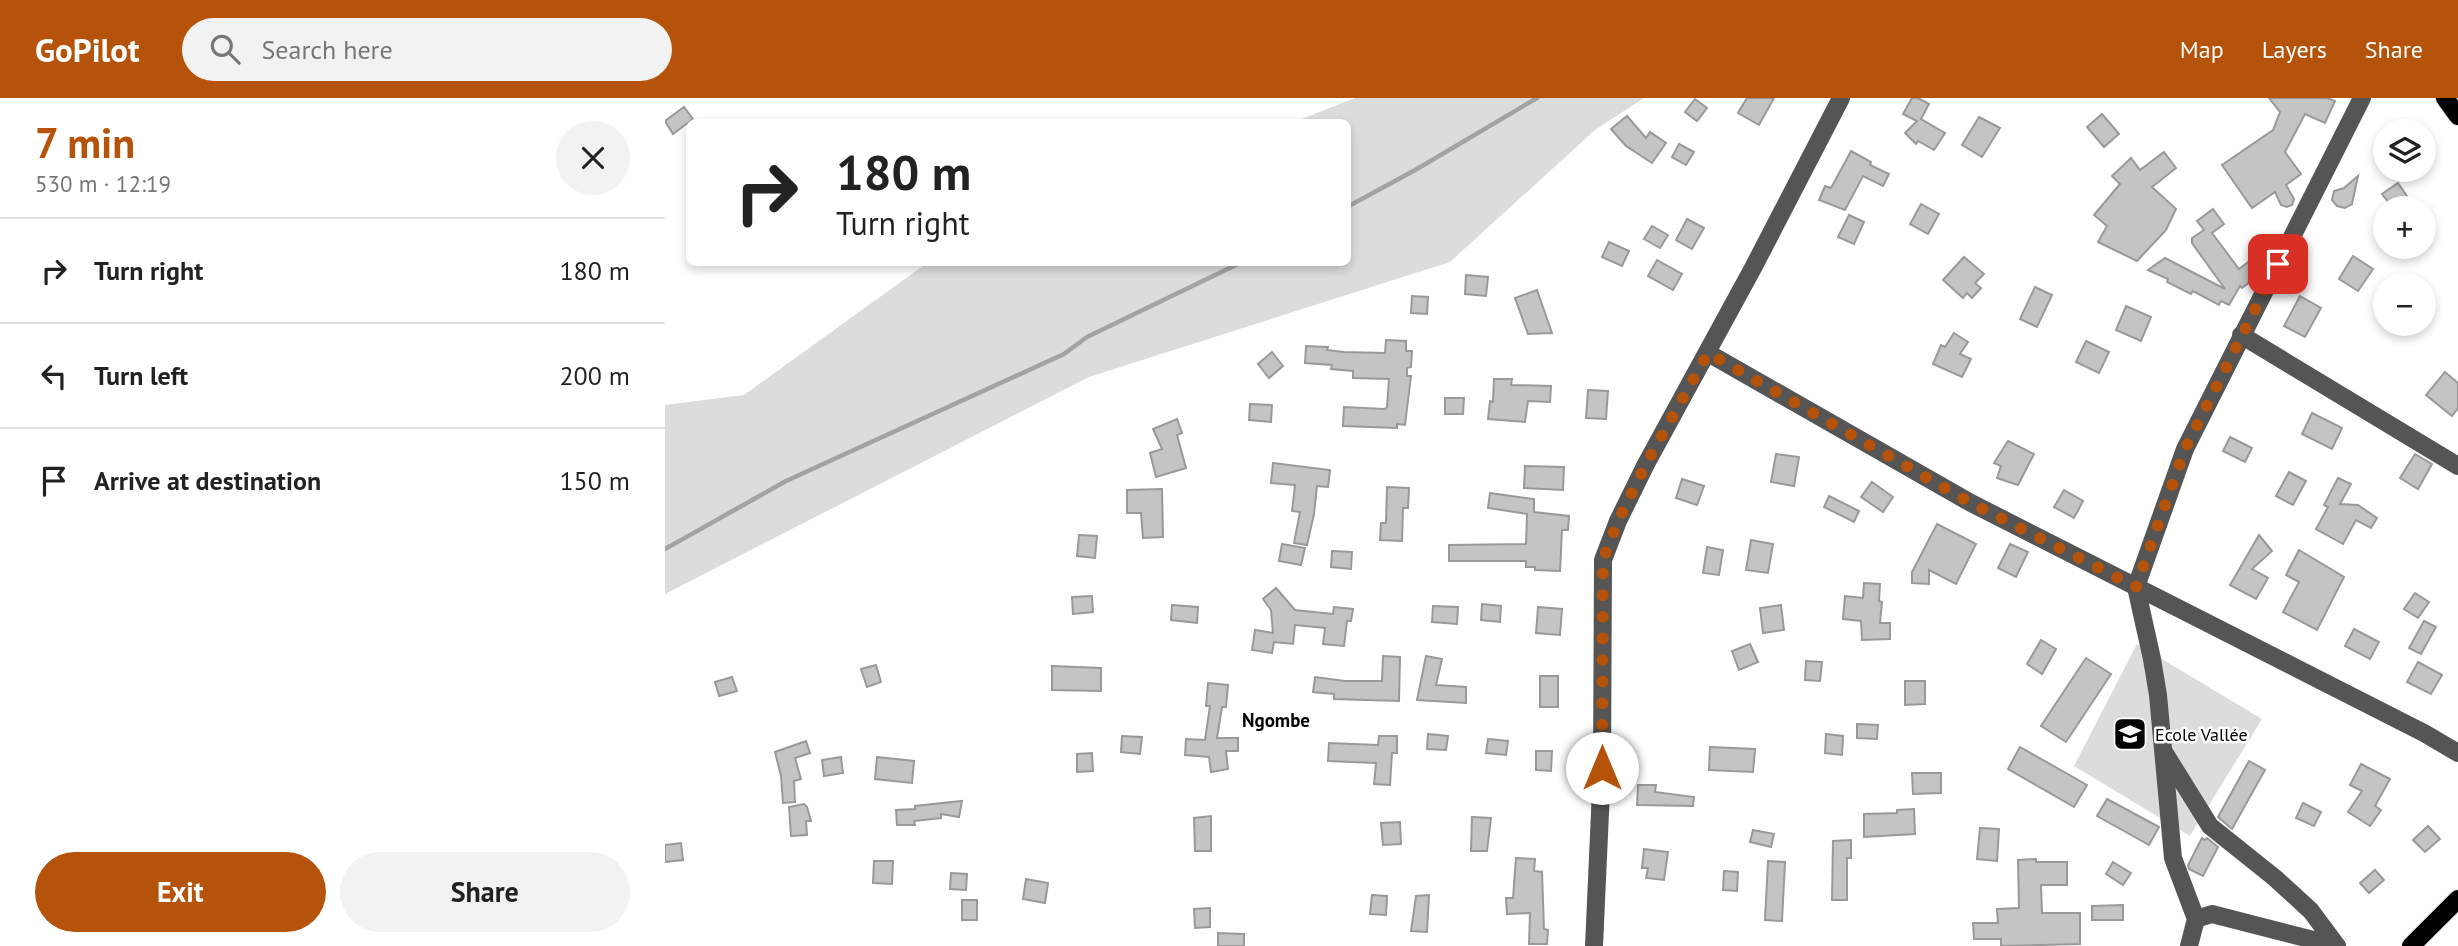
<!DOCTYPE html>
<meta charset="utf-8">
<style>
:root{--surface:#fff;--page:#f2f2f2;--text:#222;--muted:#767676;--line:#e0e0e0;--accent:#b45309}
body{margin:0;font-family:"PT Sans",sans-serif;background:var(--page);color:var(--text);height:100vh;display:flex;flex-direction:column;font-size:26px;white-space:nowrap}
*{box-sizing:border-box;margin:0}
p{font-size:23px;color:var(--muted)}
.icon{flex:none;width:38px;height:38px;fill:none;stroke:currentColor;stroke-width:2;stroke-linecap:round;stroke-linejoin:round}
.map{position:relative;flex:1;overflow:hidden}
.side{display:flex;flex-direction:column;background:var(--surface);width:665px}
.side>*{flex:none}
.top-card{position:absolute;left:21px;top:21px;width:665px;height:147px;border-radius:10px;box-shadow:0 4px 10px #0003;background:#fff;color:var(--text);overflow:hidden}
.controls{position:absolute;left:1708px;top:21px;display:grid;gap:14px}
.controls a{display:grid;place-items:center;width:63px;height:63px;border-radius:50%;background:var(--surface);box-shadow:0 4px 10px #0003;font-size:35px}
.pin{position:absolute;display:grid;place-items:center;width:60px;height:60px;color:#fff;margin:-30px;border-radius:14px;box-shadow:0 4px 10px #0006}
.me{position:absolute;width:77px;margin:-38px;rotate:0deg;stroke-linejoin:round;filter:drop-shadow(0 0 5px #0008)}
.turn{display:flex;align-items:center;gap:24px;height:147px;padding:0 35px;font-size:32px}
.turn .icon{width:91px;height:91px;stroke-width:2.5}
.turn b{display:block;font-size:49px;line-height:60px}
.round{display:grid;place-items:center;flex:none;width:74px;height:74px;border-radius:37px;background:var(--page)}
.overview{display:flex;align-items:center;justify-content:space-between;height:119px;padding:0 35px}
h1{font-size:42px;font-weight:800;line-height:52px;color:var(--accent)}
.action{display:flex;gap:14px;margin-top:auto;padding:14px 35px}
.action a{flex:1;height:80px;border-radius:42px;background:var(--accent);color:#fff;font-size:28px;font-weight:800;line-height:80px;text-align:center}
.action a+a{background:var(--page);color:var(--text)}
ul{padding:0;list-style:none}
li{display:flex;align-items:center;gap:21px;height:105px;padding:0 35px;border-top:2px solid var(--line)}
li div{flex:1}
li b{display:block;font-size:26px}
li em{font-style:normal}
header{display:flex;align-items:center;gap:42px;box-sizing:border-box;height:98px;padding:0 35px;background:var(--accent);color:#fff}
header strong{font-size:33px}
nav{display:flex;gap:38px;margin-inline-start:auto;font-size:24px}
.search{width:490px;height:63px;background:var(--page);display:flex;align-items:center;gap:18px;box-sizing:border-box;padding:0 24px;border-radius:38px;color:var(--muted);font-size:26px}
main{display:flex;flex:1;min-height:0}
.map>svg:first-child{display:block}
.green{fill:#dcdcdc}
.lines{fill:none;stroke-linecap:round;stroke-linejoin:round}
.stream{stroke:#a3a3a3;stroke-width:4.5}
.building{fill:#c4c4c4;stroke:#999;stroke-width:2}
.major-casing{stroke:#dbdbdb;stroke-width:20}
.minor{stroke:#555;stroke-width:18}
.major{stroke:#000;stroke-width:18}
.route{stroke:#b45309;stroke-width:12;stroke-dasharray:0 21.6}
.labels{text-anchor:middle;dominant-baseline:central;stroke-width:5;stroke-linejoin:round;paint-order:stroke}
.poi-label{font-size:18px;fill:#000;stroke:#fff;text-anchor:start}
.neighbourhood-label{font-size:19px;font-weight:bold;fill:#000;stroke:#fff}
</style>
<header>
<strong>GoPilot</strong>
<div class="search"><svg class="icon" aria-label="search" viewBox="0 0 24 24"><circle cx="10" cy="10" r="6"/><path d="M15 15l6 6"/></svg>Search here</div>
<nav><a>Map</a><a>Layers</a><a>Share</a></nav>
</header>
<main>
<section class="side">
<div class="overview"><div><h1>7 min</h1><p>530 m · 12:19</p></div><a class="round"><svg class="icon" aria-label="close" viewBox="0 0 24 24"><path d="M6 6l12 12M18 6L6 18"/></svg></a></div>
<ul>
<li><svg class="icon" aria-label="right" viewBox="0 0 24 24"><path d="M7 20v-9h11M14 6l5 5-5 5"/></svg><div><b>Turn right</b></div><em>180 m</em></li>
<li><svg class="icon" aria-label="left" viewBox="0 0 24 24"><path d="M17 20v-9H6M10 6l-5 5 5 5"/></svg><div><b>Turn left</b></div><em>200 m</em></li>
<li><svg class="icon" aria-label="arrive" viewBox="0 0 24 24"><path d="M6 21V4h12l-3 4 3 4H6"/></svg><div><b>Arrive at destination</b></div><em>150 m</em></li>
</ul>
<div class="action"><a>Exit</a><a>Share</a></div>
</section>
<div class="map">
<svg width="1793" height="848" viewBox="0 0 1793 848">
<rect width="100%" height="100%" fill="#fff"/>
<g class="green">
<path d="M690,0H979L930,32L785,164L424,279L0,496V307L79,297L262,165L682,164V24H629Z"/>
<path d="M1472,546L1597,621L1525,738L1409,668Z"/>
</g>
<g class="lines">
<g class="stream">
<path d="M682,109L752,71L872,0"/>
<path d="M0,451L121,383L399,256L422,239L577,164"/>
</g>
</g>
<g class="building">
<path d="M1082,0H1109L1094,27L1073,15Z"/>
<path d="M1247,0H1253L1264,6L1256,21L1280,35L1269,52L1253,43L1251,46L1240,35L1252,23L1238,16Z"/>
<path d="M1604,0H1662L1670,3L1660,25L1640,16L1620,54L1636,76L1621,87L1629,101L1627,107L1622,109L1616,107L1610,94L1587,110L1557,67L1608,32L1615,14Z"/>
<path d="M1030,1L1042,10L1032,23L1020,14Z"/>
<path d="M19,9L28,21L8,36L0,23Z"/>
<path d="M1437,16L1454,36L1439,49L1422,29Z"/>
<path d="M962,18L981,40L985,34L1001,45L987,65L961,48L946,31Z"/>
<path d="M1314,19L1335,30L1317,59L1297,47Z"/>
<path d="M1014,46L1029,54L1021,67L1007,59Z"/>
<path d="M1186,53L1206,64L1205,67L1224,76L1218,88L1198,78L1180,112L1154,102L1160,88L1166,90Z"/>
<path d="M1499,54L1511,70L1487,89L1511,111L1501,132L1472,163L1433,144L1442,128L1429,117L1455,86L1447,78L1466,60L1475,72Z"/>
<path d="M1693,78L1687,106L1680,110L1672,108L1667,102L1669,93L1679,90Z"/>
<path d="M1733,85L1746,104L1737,110H1728L1717,96Z"/>
<path d="M1256,106L1274,116L1263,136L1245,126Z"/>
<path d="M1548,111L1559,126L1547,135L1574,171L1586,162L1596,176L1577,190L1575,188L1564,207L1556,203L1554,207L1528,193L1526,196L1502,184L1503,181L1483,172L1500,160L1560,191L1527,145V140L1539,132L1532,123Z"/>
<path d="M1184,117L1199,124L1189,146L1173,139Z"/>
<path d="M1022,121L1039,130L1027,151L1011,142Z"/>
<path d="M987,128L1003,137L995,150L979,141Z"/>
<path d="M944,144L964,153L957,168L937,159Z"/>
<path d="M1688,158L1708,171L1693,193L1674,181Z"/>
<path d="M1299,159L1319,176L1310,185L1316,190L1307,200L1302,195L1298,200L1278,182Z"/>
<path d="M992,162L1017,176L1008,192L983,178Z"/>
<path d="M801,177L823,179L821,198L800,196Z"/>
<path d="M1370,189L1387,197L1372,229L1355,221Z"/>
<path d="M872,192L887,235L863,236L850,200Z"/>
<path d="M747,198L763,199L762,216L746,215Z"/>
<path d="M1635,198L1656,210L1640,239L1619,228Z"/>
<path d="M1461,208L1486,219L1476,243L1451,232Z"/>
<path d="M1289,235L1303,244L1295,256L1306,261L1297,279L1268,266L1276,247L1280,249Z"/>
<path d="M721,242L741,243V253H747L746,269L742,270V278H746L740,327L732,326V330L678,328L679,309L720,311L722,309L724,281L688,280V273L666,271L667,267L640,265L641,248L663,249L662,252L679,254L720,255Z"/>
<path d="M1421,243L1444,254L1434,275L1411,264Z"/>
<path d="M607,254L618,268L604,280L593,266Z"/>
<path d="M1780,274L1793,285V310L1787,318L1761,297Z"/>
<path d="M829,281H847L846,287L886,288L885,304L863,303L860,324L823,321L825,303L828,304Z"/>
<path d="M923,292L943,293L941,321L921,320Z"/>
<path d="M780,300H799L798,316H780Z"/>
<path d="M585,306L607,307L606,324L584,322Z"/>
<path d="M1647,315L1677,330L1667,351L1637,336Z"/>
<path d="M512,321L517,335L512,337L521,370L491,379L485,355L497,351L488,331Z"/>
<path d="M1565,339L1587,350L1580,364L1558,353Z"/>
<path d="M1343,343L1369,356L1353,387L1332,380L1336,368L1329,365Z"/>
<path d="M1111,356L1134,359L1129,388L1106,384Z"/>
<path d="M1750,356L1767,366L1753,391L1735,380Z"/>
<path d="M608,365L665,372L663,389L652,388L649,416L642,447L629,445L635,414L627,413L630,387L606,385Z"/>
<path d="M860,368L899,369L898,392L859,390Z"/>
<path d="M1624,374L1641,383L1628,407L1611,398Z"/>
<path d="M1673,380L1686,386L1675,406L1693,407L1712,420L1706,430L1691,422L1678,446L1651,431L1663,409L1659,407Z"/>
<path d="M1017,381L1039,388L1032,407L1011,400Z"/>
<path d="M1207,384L1228,399L1218,414L1196,399Z"/>
<path d="M722,389L744,390L743,410H738L737,443L715,442L716,425H721Z"/>
<path d="M497,391L498,439L478,440L476,415H462V392Z"/>
<path d="M1399,392L1418,403L1409,420L1389,409Z"/>
<path d="M825,395L869,401V414L904,418L903,432H897L895,473L870,472V469H861V463H784V447L861,446L862,416L823,410Z"/>
<path d="M1164,398L1194,413L1189,424L1159,409Z"/>
<path d="M1272,426L1311,446L1291,486L1264,472V486L1247,485V474Z"/>
<path d="M414,437L432,438L430,460L412,458Z"/>
<path d="M1594,437L1607,453L1587,471L1603,480L1591,501L1565,487Z"/>
<path d="M1086,442L1108,446L1103,475L1081,472Z"/>
<path d="M617,446L640,450L636,467L614,463Z"/>
<path d="M1345,446L1363,454L1351,479L1333,470Z"/>
<path d="M1042,449L1058,452L1054,477L1038,475Z"/>
<path d="M1634,452L1679,479L1652,532L1618,514L1634,484L1621,477Z"/>
<path d="M667,453L687,454L686,471L666,469Z"/>
<path d="M1199,485L1215,486L1214,503L1217,504L1215,525H1225V541L1197,542L1196,523L1178,521L1180,498L1198,500Z"/>
<path d="M611,490L630,512L668,516L669,509L688,511L686,523H682L679,548L658,546L660,530L630,527L628,546L609,544L607,555L587,552L590,532L608,535L606,512L598,501Z"/>
<path d="M1750,495L1764,504L1753,520L1739,511Z"/>
<path d="M427,498L428,514L408,516L407,499Z"/>
<path d="M817,506L836,508L835,524L816,522Z"/>
<path d="M507,507L533,509L532,525L506,522Z"/>
<path d="M1116,507L1119,532L1098,535L1095,510Z"/>
<path d="M768,508L793,509L792,526L767,524Z"/>
<path d="M873,509L897,511L895,537L871,535Z"/>
<path d="M1759,523L1771,529L1756,556L1744,550Z"/>
<path d="M1689,531L1714,544L1705,561L1680,548Z"/>
<path d="M1376,542L1391,551L1377,576L1362,566Z"/>
<path d="M1085,546L1093,564L1074,572L1067,553Z"/>
<path d="M718,558L735,559L734,603L669,601V596L648,594L650,579L680,583H717Z"/>
<path d="M761,558L777,561L771,587L801,589V605L752,602Z"/>
<path d="M1421,560L1446,576L1401,644L1376,628Z"/>
<path d="M1141,563L1157,564L1155,583L1140,582Z"/>
<path d="M1753,564L1777,577L1766,596L1742,584Z"/>
<path d="M211,567L216,584L202,589L196,571Z"/>
<path d="M387,568L436,570V593L387,592Z"/>
<rect x="875" y="578" width="18" height="31"/>
<path d="M67,579L72,593L54,598L50,584Z"/>
<path d="M1240,583H1260V606L1240,607Z"/>
<path d="M543,585L563,587L561,609H557L552,640H573V653H561L563,671L546,674L544,659L520,657L521,641L540,642L545,608H541Z"/>
<path d="M1192,626L1213,627L1212,641L1192,640Z"/>
<path d="M763,636L783,638L781,652L762,651Z"/>
<path d="M1161,636L1178,638L1177,657L1160,655Z"/>
<path d="M457,638L477,639L475,656L456,654Z"/>
<path d="M714,638H732V655H727L725,687L709,686L711,665L663,663L664,645L713,647Z"/>
<path d="M823,641L843,643L841,657L821,655Z"/>
<path d="M141,643L145,655L130,660L136,681L129,683L130,704L118,705L116,678L110,654Z"/>
<path d="M1045,649L1090,651L1088,674L1044,672Z"/>
<path d="M1355,649L1422,687L1409,709L1343,671Z"/>
<path d="M871,653H887L886,673L871,672Z"/>
<path d="M427,655L428,673L412,674V656Z"/>
<path d="M176,659L178,675L159,678L157,662Z"/>
<path d="M212,659L249,663L247,685L210,681Z"/>
<path d="M1584,663L1600,672L1567,731L1553,719Z"/>
<path d="M1696,666L1725,681L1710,708L1716,712L1705,728L1683,714L1697,693L1685,687Z"/>
<path d="M1247,675H1276V695L1248,696Z"/>
<path d="M973,687H991L990,694L1029,699L1028,708L972,707Z"/>
<path d="M1442,701L1494,729L1484,747L1432,718Z"/>
<path d="M297,703L294,719L276,716V720L249,723L250,727H232L231,712L250,711V708Z"/>
<path d="M1638,705L1656,714L1649,728L1631,720Z"/>
<path d="M139,706L142,709L146,723H141L142,737L126,738L124,709Z"/>
<path d="M1249,711L1250,736L1199,739V716L1232,715V712Z"/>
<path d="M546,718V753H530L529,720Z"/>
<path d="M807,719L826,720L822,753H806Z"/>
<path d="M735,724L736,746L718,747L716,725Z"/>
<path d="M1763,728L1775,741L1760,754L1748,742Z"/>
<path d="M1315,730L1334,731L1332,763L1312,761Z"/>
<path d="M1088,732L1109,736L1106,749L1085,744Z"/>
<path d="M1537,740L1540,742L1542,740L1553,749L1538,778L1524,771L1523,767Z"/>
<path d="M1186,742V760H1182V802H1167L1168,743Z"/>
<path d="M16,745L18,762L0,764V747Z"/>
<path d="M979,751L1003,754L999,782L981,780L983,770H977Z"/>
<path d="M851,760L870,761L869,773L877,774L879,831L883,832L882,846H864L865,815L842,816L841,800H848Z"/>
<path d="M1371,761V764H1402V787H1376L1377,815H1415V846L1336,848V841H1309L1308,825H1333L1332,811L1354,810L1353,762Z"/>
<path d="M209,763H228L227,786L208,785Z"/>
<path d="M1103,763L1120,764L1117,823L1100,822Z"/>
<path d="M1448,764L1466,775L1458,787L1441,776Z"/>
<path d="M1710,772L1719,782L1704,795L1695,785Z"/>
<path d="M1059,773L1073,774L1072,793L1058,792Z"/>
<path d="M286,775L302,776L301,792L285,791Z"/>
<path d="M361,781L383,785L380,805L358,801Z"/>
<path d="M707,797L722,798L721,817L705,816Z"/>
<path d="M764,797L762,834L746,833L751,798Z"/>
<rect x="297" y="802" width="15" height="20"/>
<path d="M1458,807V822H1427V808Z"/>
<path d="M545,810V829L530,830L529,811Z"/>
<path d="M553,835L579,836V848H553Z"/>
</g>
<g class="lines">
<defs>
<g id="major">
<path d="M1780,0L1793,18"/>
<path d="M1746,848L1793,801"/>
</g>
</defs>
<use href="#major" class="major-casing"/>
<g class="minor">
<path d="M1576,237L1793,368"/>
<path d="M1043,255L1306,405L1759,635L1793,655"/>
<path d="M1499,654L1545,728L1610,780L1646,813L1672,848"/>
<path d="M1531,821L1547,816L1672,848"/>
<path d="M929,848L937,670L938,462L953,423L981,366L1088,170L1176,0"/>
<path d="M1524,848L1531,821L1508,760L1493,597L1487,561L1471,489L1520,351L1697,0"/>
</g>
<use href="#major" class="major"/>
</g>
<g class="lines">
<path class="route" d="M937,670L938,462L953,423L981,366L1043,255L1306,405L1471,489L1520,351L1613,166"/>
</g>
<defs>
<symbol id="school-square" viewBox="-11 -11 22 22"><rect x="-9" y="-9" width="18" height="18" rx="4" fill="#000" stroke="#fff"/><path d="M0-5L7-2L0 1L-7-2ZM-4 1L0 2.5L4 1V4Q0 6-4 4Z" fill="#fff"/></symbol>
</defs>
<g fill-rule="evenodd">
<use href="#school-square" x="1446" y="617" width="38" height="38"/>
</g>
<g class="labels">
<g class="poi-label">
<text x="1490" y="636">Ecole Vallée</text>
</g>
<g class="neighbourhood-label">
<text x="611" y="622">Ngombe</text>
</g>
</g>
</svg>
<div class="controls">
<a><svg class="icon" aria-label="layers" viewBox="0 0 24 24"><path d="M12 4l9 5-9 5-9-5zM3 14l9 5 9-5"/></svg></a>
<a>+</a>
<a>−</a>
</div>
<div class="pin" style="left:1613px;top:166px;background:#d93025"><svg class="icon" aria-label="arrive" viewBox="0 0 24 24"><path d="M6 21V4h12l-3 4 3 4H6"/></svg></div>
<svg class="me" style="left:937px;top:670px" viewBox="-20 -20 40 40"><circle r="19" fill="#fff"/><path d="M0-13L10 11 0 6-10 11z" fill="#b45309"/></svg>
<div class="top-card">
<div class="turn"><svg class="icon" aria-label="right" viewBox="0 0 24 24"><path d="M7 20v-9h11M14 6l5 5-5 5"/></svg><div><b>180 m</b>Turn right</div></div>
</div>
</div>
</main>
